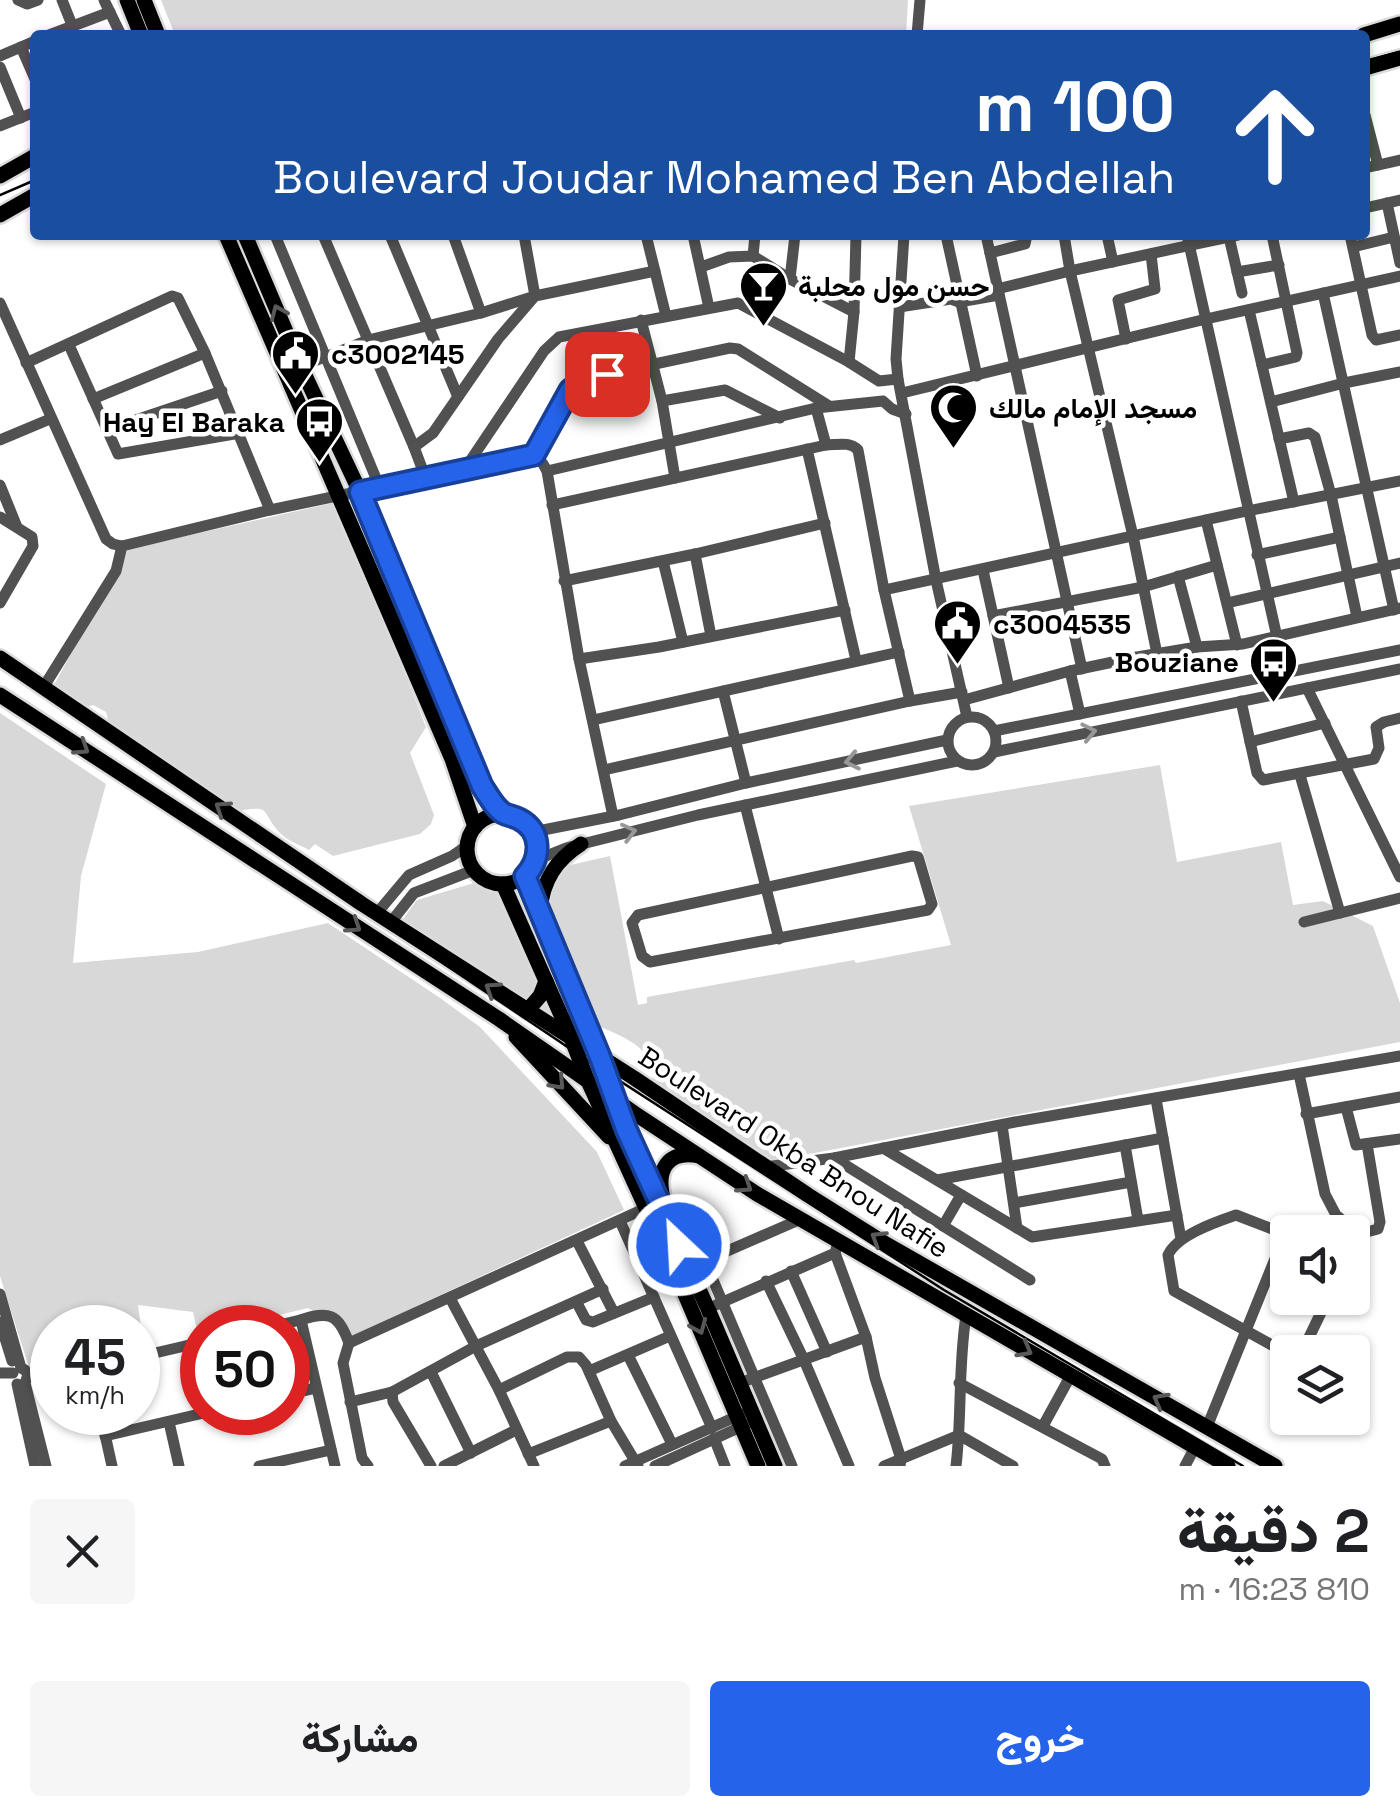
<!DOCTYPE html>
<html lang="ar">
<meta charset="utf-8">
<style>
:root{--surface:#fff;--page:#f6f6f6;--text:#202124;--muted:#757577;--accent:#2563eb}
body{margin:0;font-family:"Space Grotesk",Vazirmatn,sans-serif;background:var(--page);color:var(--text);direction:rtl;height:100vh;display:flex;flex-direction:column;font-size:38px;white-space:nowrap}
*{box-sizing:border-box;margin:0}
p{font-size:32px;color:var(--muted)}
.icon{flex:none;width:55px;height:55px;fill:none;stroke:currentColor;stroke-width:2;stroke-linecap:round;stroke-linejoin:round}
.map{position:relative;height:1466px;overflow:hidden;direction:ltr}
.drawer{display:flex;flex-direction:column;background:var(--surface);flex:1}
.drawer>*{flex:none}
.guide{position:absolute;left:30px;top:30px;width:1340px;height:210px;border-radius:10px;box-shadow:0 2px 8px #0004;direction:rtl;background:#1a4fa0;color:#fff;overflow:hidden}
.buttons{position:absolute;left:1270px;top:1215px;display:grid;gap:20px}
.buttons a{display:grid;place-items:center;width:100px;height:100px;border-radius:10px;background:var(--surface);box-shadow:0 2px 8px #0004;font-size:50px}
.speed{position:absolute;left:30px;top:1305px;display:flex;gap:20px;font-size:50px;font-weight:700;text-align:center}
.speed>*{display:grid;place-content:center;width:130px;height:130px;border-radius:50%;background:var(--surface);box-shadow:0 2px 8px #0004;line-height:1}
.speed small{font-size:25px;font-weight:400}
.speed .limit{border:15px solid #d22;background:#fff;color:#111}
.pin{position:absolute;display:grid;place-items:center;width:85px;height:85px;color:#fff;margin:-42px;border-radius:20px;box-shadow:0 5px 15px #0006}
.me{position:absolute;width:110px;margin:-55px;rotate:335deg;stroke-linejoin:round;filter:drop-shadow(0 0 8px #0008)}
.turn{display:flex;align-items:center;gap:35px;height:210px;padding:0 30px;font-size:45px}
.turn .icon{width:130px;height:130px;stroke-width:2.5}
.turn b{display:block;font-size:70px;line-height:85px}
.round{display:grid;place-items:center;flex:none;width:105px;height:105px;border-radius:10px;background:var(--page)}
.summary{display:flex;align-items:center;justify-content:space-between;height:170px;padding:0 30px}
h1{font-size:60px;font-weight:800;line-height:75px}
.button{display:flex;gap:20px;margin-top:auto;padding:20px 30px}
.button a{flex:1;height:115px;border-radius:10px;background:var(--accent);color:#fff;font-size:40px;font-weight:800;line-height:115px;text-align:center}
.button a+a{background:var(--page);color:var(--text)}
.map>svg:first-child{display:block}
.green{fill:#d8d8d8}
.lines{fill:none;stroke-linecap:round;stroke-linejoin:round}
.major-casing{stroke:#dbdbdb;stroke-width:20}
.minor{stroke:#515151;stroke-width:11}
.major{stroke:#000;stroke-width:15}
.tram{stroke:#000;stroke-width:2.5}
.oneway{stroke:#595959}
.oneway2{stroke:#979797}
.route-casing{stroke:#184099;stroke-width:25}
.route{stroke:#2563eb;stroke-width:18}
.labels{text-anchor:middle;dominant-baseline:central;stroke-width:9;stroke-linejoin:round;paint-order:stroke}
.poi-label{font-size:28px;font-weight:bold;fill:#000;stroke:#fff;text-anchor:start}
.street-label{font-size:28px;fill:#000;stroke:#fff}
</style>
<div class="map">
<svg width="1400" height="1466" viewBox="0 0 1400 1466">
<rect width="100%" height="100%" fill="#fff"/>
<g class="green">
<path d="M161,0H908L906,35H175Z"/>
<path d="M337,502L426,727L410,753L434,815L431,824L420,834L333,856L315,844L309,850C300,845 286,840 279,832C260,811 273,805 238,811L109,722L106,712L93,705L87,707L54,685L128,549Z"/>
<path d="M0,713L106,784L81,876L73,963L198,952L328,923L440,998L480,1027L597,1152L624,1210L352,1336L308,1308L229,1327L202,1328V1334L198,1335L193,1312L138,1305L144,1349L138,1351V1328H52V1372L32,1377L0,1276Z"/>
<path d="M1160,765L1177,862L1281,842L1293,905L1323,901L1373,926L1400,1003V1042L788,1158L773,1169L651,1086C661,1051 625,1037 598,1026L539,880L544,871L610,856L638,1005L647,1003V997L854,960L856,963L951,945L909,806Z"/>
<path d="M474,883L499,894L554,1023L400,923L417,900Z"/>
</g>
<g class="lines">
<defs>
<g id="major">
<path d="M127,0L141,35"/>
<path d="M144,0L158,35"/>
<path d="M1364,35L1400,24"/>
<path d="M1365,68L1400,58"/>
<path d="M0,176L35,156"/>
<path d="M0,215L35,195"/>
<path d="M226,235L452,759L475,827"/>
<path d="M245,235L301,367L360,492L483,786L492,801L505,814"/>
<path d="M0,658L362,904L634,1078L808,1195L886,1244L1275,1466"/>
<path d="M0,695L499,1019L634,1113L757,1194L1228,1466"/>
<circle cx="502" cy="849" r="35"/>
<path d="M525,876L600,1057L626,1129L708,1309L775,1466"/>
<path d="M503,884L572,1040L587,1079L681,1285L758,1466"/>
<path d="M540,910C543,880 556,860 581,844"/>
<path d="M527,1011L540,996L546,981"/>
<path d="M516,1037L609,1137"/>
<path d="M663,1198C656,1169 668,1150 699,1156"/>
</g>
</defs>
<use href="#major" class="major-casing"/>
<g class="minor">
<path d="M18,0L27,4L38,0"/>
<path d="M62,0L72,25"/>
<path d="M104,0L121,35"/>
<path d="M49,35L110,12"/>
<path d="M917,35L920,0"/>
<path d="M21,47L35,79"/>
<path d="M0,56L35,41"/>
<path d="M0,67L21,118"/>
<path d="M1365,115L1378,165"/>
<path d="M0,126L35,112"/>
<path d="M1365,168L1400,160"/>
<path d="M1387,203L1400,263"/>
<path d="M1365,208L1400,200"/>
<path d="M275,235L380,488"/>
<path d="M323,235L414,447L426,479"/>
<path d="M390,235L458,397"/>
<path d="M453,235L481,313"/>
<path d="M646,235L666,316"/>
<path d="M693,235L709,308"/>
<path d="M904,235L896,359L898,379L936,580L967,717"/>
<path d="M946,235L977,376"/>
<path d="M986,235L1082,669"/>
<path d="M1064,235L1070,271L1133,536L1157,654"/>
<path d="M1107,235L1113,262"/>
<path d="M1187,235L1285,673"/>
<path d="M1350,235L1372,335L1376,340L1400,335"/>
<path d="M1229,237L1242,293"/>
<path d="M1353,247L1394,237"/>
<path d="M990,253L1025,244L1027,235"/>
<path d="M753,256L755,235"/>
<path d="M701,267L729,257L753,256L790,279L854,312"/>
<path d="M1237,272L1279,265"/>
<path d="M790,279L795,235"/>
<path d="M997,289L1070,271L1238,235"/>
<path d="M1323,293L1394,610"/>
<path d="M0,303L106,539L113,544L122,546L270,510L535,455L570,389L575,383L584,379L730,348L738,349L829,406"/>
<path d="M899,307L951,299L959,302L999,295"/>
<path d="M1249,310L1294,502"/>
<path d="M641,320L662,401L675,478"/>
<path d="M1126,339L1118,300L1155,289L1151,254"/>
<path d="M69,345L118,454L240,433"/>
<path d="M849,362L854,312L856,235"/>
<path d="M26,363L172,296L178,298L205,353L270,510"/>
<path d="M1262,365L1296,357L1297,353L1272,235"/>
<path d="M287,372L368,340L481,313L535,296L524,235"/>
<path d="M902,393L1206,319L1400,276"/>
<path d="M93,399L205,353"/>
<path d="M662,401L725,390L780,418"/>
<path d="M1271,402L1344,383L1400,372"/>
<path d="M816,408L826,445"/>
<path d="M106,430L222,391"/>
<path d="M1279,439L1309,433L1315,437L1331,495L1357,617"/>
<path d="M0,440L50,419"/>
<path d="M414,447L433,433L498,339L535,296L655,271"/>
<path d="M807,449L856,660"/>
<path d="M535,455L543,464L547,471L579,659L613,816"/>
<path d="M464,470L544,351L559,337L738,303L849,362L879,381L898,379"/>
<path d="M547,471L816,408L883,401L892,409L906,414"/>
<path d="M0,485L17,527"/>
<path d="M552,505L826,445C837,445 850,441 858,450L884,590L910,701"/>
<path d="M0,517L32,537L33,546L0,603"/>
<path d="M1206,520L1237,645"/>
<path d="M695,554L711,636"/>
<path d="M1257,555L1340,537"/>
<path d="M663,561L683,642"/>
<path d="M983,570L1009,688"/>
<path d="M1178,576L1197,647"/>
<path d="M564,581L695,554L825,523"/>
<path d="M884,590L1247,511L1400,481"/>
<path d="M1227,603L1400,563"/>
<path d="M993,616L1143,587L1217,565"/>
<path d="M579,659L659,647L845,610"/>
<path d="M1070,671L1080,714"/>
<path d="M43,688L116,571L122,546"/>
<path d="M1307,688L1400,877"/>
<path d="M723,691L746,783"/>
<path d="M964,700L1070,671L1137,657L1197,647L1243,644L1400,608"/>
<path d="M1241,701L1257,773L1263,780L1374,759L1379,748L1376,727L1384,722L1400,718"/>
<circle cx="972" cy="741" r="24"/>
<path d="M593,720L899,652"/>
<path d="M994,731L1400,650"/>
<path d="M1250,742L1325,723"/>
<path d="M994,752L1400,669"/>
<path d="M604,770L910,701L962,692"/>
<path d="M1300,775L1340,913"/>
<path d="M745,805L779,939"/>
<path d="M533,832L619,815L746,783L947,740"/>
<path d="M912,856L918,857L919,860L932,904L928,910L650,962L642,956L632,923L638,915Z"/>
<path d="M536,860L566,848L698,815L957,761"/>
<path d="M377,913L409,875L452,856L468,845"/>
<path d="M391,922L414,893L474,870"/>
<path d="M1304,922L1400,898"/>
<path d="M1299,1074L1325,1194L1336,1215L1359,1234"/>
<path d="M1156,1099L1181,1239"/>
<path d="M1346,1107L1356,1145L1400,1139"/>
<path d="M1306,1114L1400,1097"/>
<path d="M1002,1125L1017,1228"/>
<path d="M1125,1145L1138,1220"/>
<path d="M883,1148L1032,1237L1177,1215"/>
<path d="M834,1158L1030,1280"/>
<path d="M765,1167L834,1158L1015,1122L1400,1056"/>
<path d="M937,1180L1163,1138"/>
<path d="M1014,1203L1131,1182"/>
<path d="M620,1221L712,1428"/>
<path d="M943,1226L961,1195"/>
<path d="M1359,1234L1378,1229L1380,1222L1367,1144"/>
<path d="M1288,1235L1236,1215C1216,1222 1177,1235 1168,1255L1174,1291L1288,1354"/>
<path d="M577,1241L614,1313"/>
<path d="M835,1253L866,1337L875,1378L901,1459L900,1466"/>
<path d="M705,1261L792,1466"/>
<path d="M702,1262L801,1219"/>
<path d="M791,1271L827,1352"/>
<path d="M766,1281L804,1360L849,1466"/>
<path d="M0,1294L21,1368L25,1370L28,1375L25,1383L46,1466"/>
<path d="M450,1298L499,1390L534,1466"/>
<path d="M577,1303L586,1320L593,1322L654,1297"/>
<path d="M716,1305L835,1253L837,1246"/>
<path d="M301,1320L335,1466"/>
<path d="M0,1322L12,1361"/>
<path d="M268,1328C278,1325 289,1323 300,1320C329,1311 338,1313 349,1343"/>
<path d="M349,1343L646,1208"/>
<path d="M349,1343L343,1363L362,1458L368,1466"/>
<path d="M1302,1352L1328,1298"/>
<path d="M628,1355L672,1444"/>
<path d="M138,1357L202,1342"/>
<path d="M589,1371L670,1336"/>
<path d="M431,1372L471,1453"/>
<path d="M0,1373H13"/>
<path d="M28,1377L52,1373"/>
<path d="M748,1380L866,1337"/>
<path d="M959,1383L1102,1459L1105,1466"/>
<path d="M17,1384L35,1466"/>
<path d="M499,1390L567,1357H579L586,1365L611,1421L638,1466"/>
<path d="M392,1392L393,1402L431,1466"/>
<path d="M288,1394L316,1388"/>
<path d="M350,1402L392,1392L476,1346L603,1289"/>
<path d="M100,1412L112,1466"/>
<path d="M169,1422L179,1466"/>
<path d="M1043,1426L1071,1375"/>
<path d="M1207,1427L1285,1234"/>
<path d="M105,1436L208,1412"/>
<path d="M714,1438L725,1466"/>
<path d="M528,1454L611,1421"/>
<path d="M259,1466L331,1450"/>
<path d="M444,1466L516,1430"/>
<path d="M625,1466L742,1414"/>
<path d="M655,1466L747,1424"/>
<path d="M884,1466L959,1435L1013,1466"/>
<path d="M956,1466C962,1416 958,1366 966,1316"/>
<path d="M1185,1466L1195,1447"/>
</g>
<use href="#major" class="major"/>
<g class="tram">
<path d="M1365,61L1400,52"/>
<path d="M0,195L35,180"/>
<path d="M0,665L578,1054L944,1290L1243,1466"/>
</g>
</g>
<defs><path id="oneway-chevron" d="M-2-3.5L2.5 0L-2 3.5" fill="none" stroke-width="1.6" stroke-linecap="round" stroke-linejoin="round" transform="scale(2.5)"/></defs>
<g class="oneway">
<use href="#oneway-chevron" transform="translate(278 312) rotate(-113)"/>
<use href="#oneway-chevron" transform="translate(82 748) rotate(33)"/>
<use href="#oneway-chevron" transform="translate(222 808) rotate(-146)"/>
<use href="#oneway-chevron" transform="translate(354 926) rotate(34)"/>
<use href="#oneway-chevron" transform="translate(492 989) rotate(-147)"/>
<use href="#oneway-chevron" transform="translate(558 1083) rotate(47)"/>
<use href="#oneway-chevron" transform="translate(745 1186) rotate(34)"/>
<use href="#oneway-chevron" transform="translate(878 1238) rotate(-148)"/>
<use href="#oneway-chevron" transform="translate(699 1327) rotate(67)"/>
<use href="#oneway-chevron" transform="translate(1025 1350) rotate(29)"/>
<use href="#oneway-chevron" transform="translate(1160 1400) rotate(-151)"/>
</g>
<g class="oneway2">
<use href="#oneway-chevron" transform="translate(1089 732) rotate(-12)"/>
<use href="#oneway-chevron" transform="translate(852 761) rotate(168)"/>
<use href="#oneway-chevron" transform="translate(629 832) rotate(-14)"/>
</g>
<g class="lines">
<defs>
<path id="route" d="M607,374L584,379L570,390L534,455L360,492L482,786C488,795 494,807 503,813C508,816 514,816 519,819C543,831 541,859 525,876L600,1057L626,1129L679,1245"/>
</defs>
<use href="#route" class="route-casing"/>
<use href="#route" class="route"/>
</g>
<defs>
<symbol id="bar-pin" viewBox="-11 -11 22 30"><path d="M0 17L-7.5 6A9.5 9.5 0 1 1 7.5 6Z" fill="#000" stroke="#fff"/><path d="M-6-5H6L.8 .8V4.5H3.5V6h-7V4.5H-.8V.8Z" fill="#fff"/></symbol>
<symbol id="civic-pin" viewBox="-11 -11 22 30"><path d="M0 17L-7.5 6A9.5 9.5 0 1 1 7.5 6Z" fill="#000" stroke="#fff"/><path d="M-.6-6.5H3V-4.5H.6V-3L4-1V1h2V6H-6V1h2V-1L-.6-3ZM-1.2 2.5V6h2.4V2.5Z" fill="#fff"/></symbol>
<symbol id="mosque-pin" viewBox="-11 -11 22 30"><path d="M0 17L-7.5 6A9.5 9.5 0 1 1 7.5 6Z" fill="#000" stroke="#fff"/><path d="M3.5-4.9A6 6 0 1 0 3.5 4.9A5 5 0 1 1 3.5-4.9Z" fill="#fff"/></symbol>
<symbol id="bus-pin" viewBox="-11 -11 22 30"><path d="M0 17L-7.5 6A9.5 9.5 0 1 1 7.5 6Z" fill="#000" stroke="#fff"/><path d="M-5-6H5V4H4V6H2V4H-2V6H-4V4H-5ZM-3.5-4V0h7V-4ZM-3.5 1.2v1.5H-2V1.2ZM2 1.2v1.5H3.5V1.2Z" fill="#fff"/></symbol>
</defs>
<g fill-rule="evenodd">
<use href="#bar-pin" x="736" y="258" width="55" height="75"/>
<use href="#civic-pin" x="268" y="326" width="55" height="75"/>
<use href="#mosque-pin" x="926" y="380" width="55" height="75"/>
<use href="#bus-pin" x="292" y="394" width="55" height="75"/>
<use href="#civic-pin" x="930" y="596" width="55" height="75"/>
<use href="#bus-pin" x="1246" y="634" width="55" height="75"/>
</g>
<g class="labels">
<g class="poi-label">
<text x="798" y="286">حسن مول محلبة</text>
<text x="331" y="354">c3002145</text>
<text x="989" y="408">مسجد الإمام مالك</text>
<text x="285" y="422" text-anchor="end">Hay El Baraka</text>
<text x="993" y="624">c3004535</text>
<text x="1239" y="662" text-anchor="end">Bouziane</text>
</g>
<g class="street-label">
<text transform="translate(794 1152) rotate(33)">Boulevard Okba Bnou Nafie</text>
</g>
</g>
</svg>
<div class="buttons">
<a><svg class="icon" aria-label="sound" viewBox="0 0 24 24"><path d="M4 9h4l5-4v14l-5-4H4zM17 9q2 3 0 6"/></svg></a>
<a><svg class="icon" aria-label="layers" viewBox="0 0 24 24"><path d="M12 4l9 5-9 5-9-5zM3 14l9 5 9-5"/></svg></a>
</div>
<div class="speed"><div>45<small>km/h</small></div><div class="limit">50</div></div>
<div class="pin" style="left:607px;top:374px;background:#d93025"><svg class="icon" aria-label="arrive" viewBox="0 0 24 24"><path d="M6 21V4h12l-3 4 3 4H6"/></svg></div>
<svg class="me" style="left:679px;top:1245px" viewBox="-20 -20 40 40"><circle r="17" fill="#2563eb" stroke="#fff" stroke-width="3"/><path d="M0-11L8 9 0 5-8 9z" fill="#fff"/></svg>
<div class="guide">
<div class="turn"><svg class="icon" aria-label="ahead" viewBox="0 0 24 24"><path d="M12 20V5M6 11l6-6 6 6"/></svg><div><b>100 m</b>Boulevard Joudar Mohamed Ben Abdellah</div></div>
</div>
</div>
<section class="drawer">
<div class="summary"><div><h1>2 دقيقة</h1><p>810 m · 16:23</p></div><a class="round"><svg class="icon" aria-label="close" viewBox="0 0 24 24"><path d="M6 6l12 12M18 6L6 18"/></svg></a></div>
<div class="button"><a>خروج</a><a>مشاركة</a></div>
</section>
